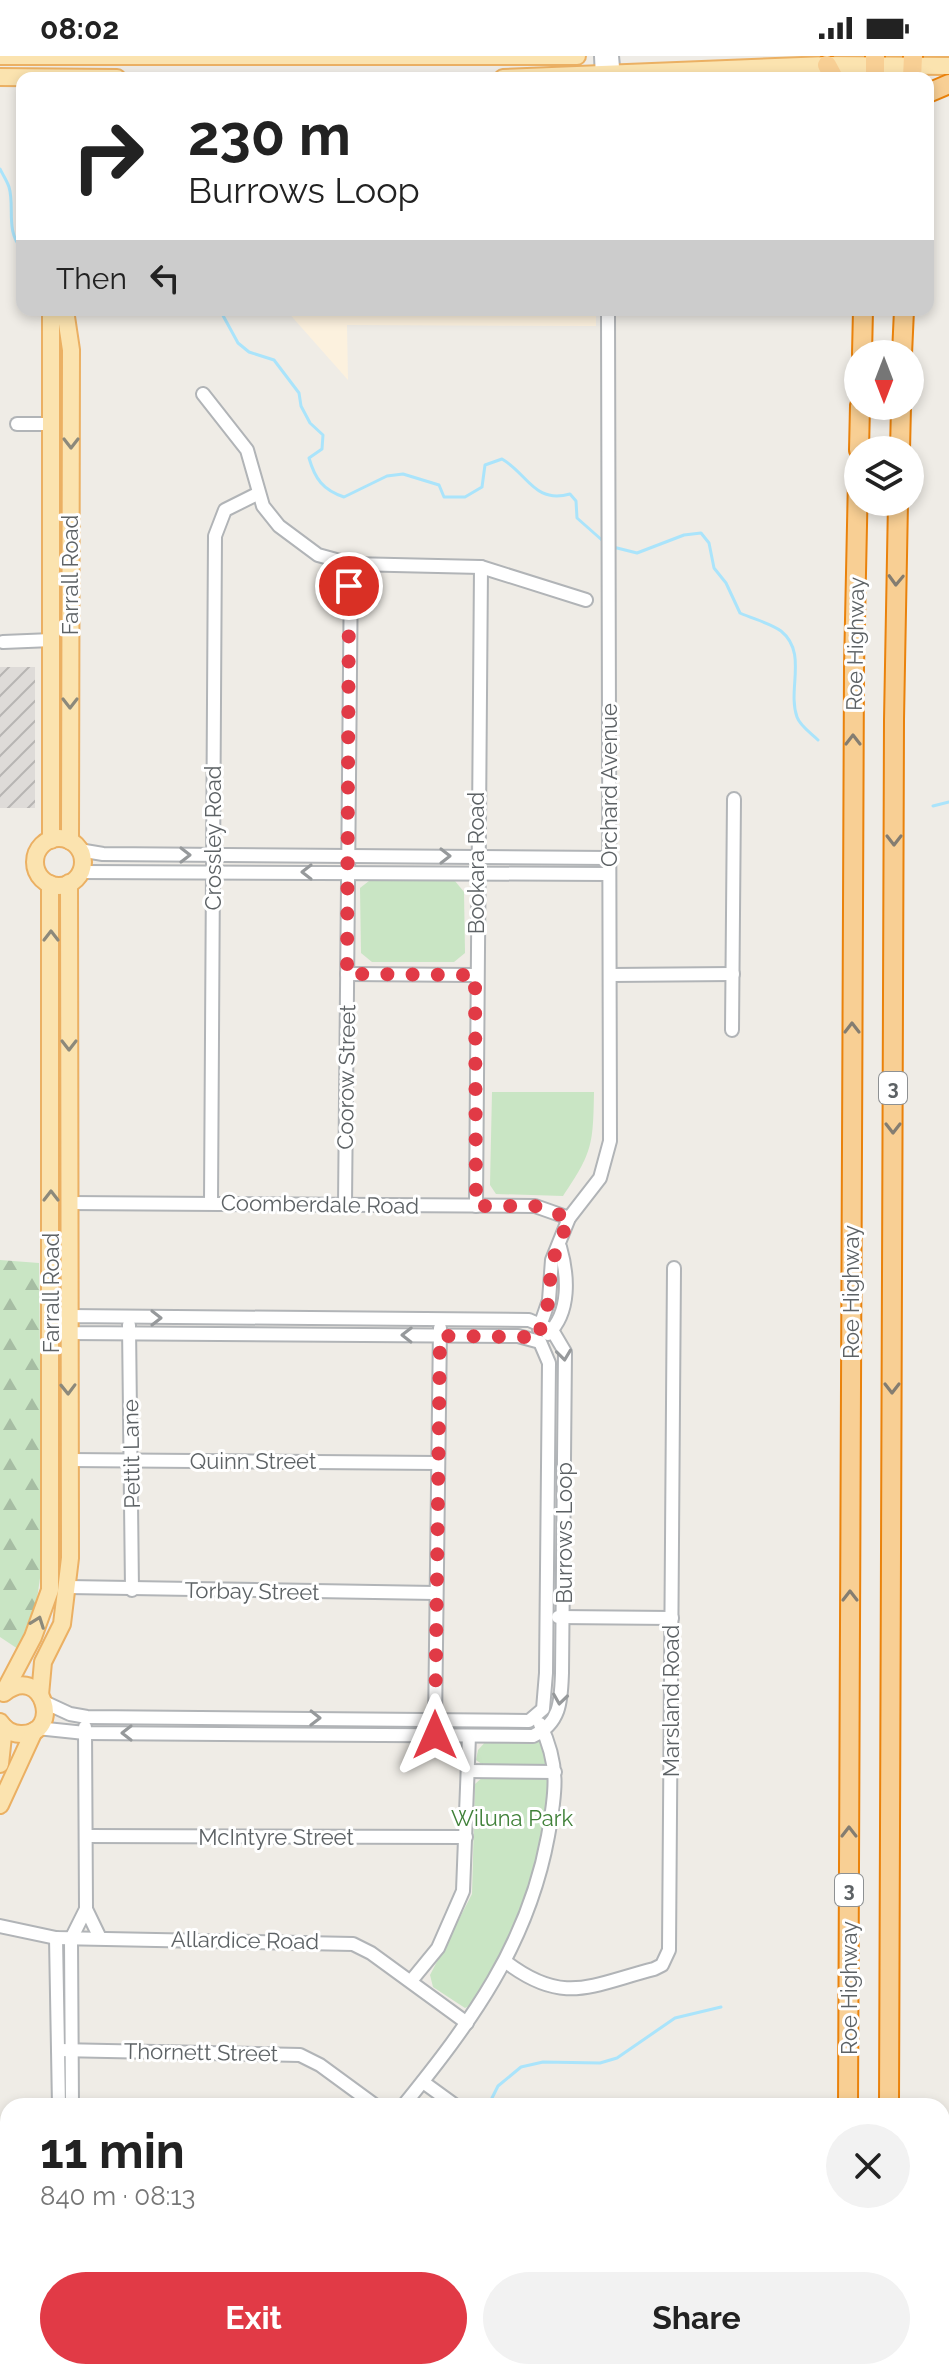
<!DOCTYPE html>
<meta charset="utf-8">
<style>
:root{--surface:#fff;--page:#f2f2f2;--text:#222;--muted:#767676;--accent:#e13a46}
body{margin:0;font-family:Raleway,sans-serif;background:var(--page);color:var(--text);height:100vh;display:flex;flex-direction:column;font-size:30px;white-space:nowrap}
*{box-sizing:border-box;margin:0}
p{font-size:26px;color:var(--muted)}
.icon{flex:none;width:44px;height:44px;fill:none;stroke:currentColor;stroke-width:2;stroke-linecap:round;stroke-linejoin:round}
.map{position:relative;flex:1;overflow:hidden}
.panel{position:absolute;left:0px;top:2042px;width:950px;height:282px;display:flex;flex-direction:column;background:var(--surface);border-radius:24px 24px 0 0;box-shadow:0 4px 12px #0003}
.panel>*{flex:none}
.banner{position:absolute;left:16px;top:16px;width:918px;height:244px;border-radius:16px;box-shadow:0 4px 12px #0003;background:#fff;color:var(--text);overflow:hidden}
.needle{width:52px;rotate:180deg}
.buttons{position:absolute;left:844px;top:284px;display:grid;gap:16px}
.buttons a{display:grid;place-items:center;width:80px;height:80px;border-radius:50%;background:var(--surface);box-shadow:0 4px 12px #0003;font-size:40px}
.pin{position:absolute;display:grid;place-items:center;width:68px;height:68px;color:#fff;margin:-34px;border:4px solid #fff;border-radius:50%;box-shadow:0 2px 8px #0007}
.me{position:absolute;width:88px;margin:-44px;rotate:0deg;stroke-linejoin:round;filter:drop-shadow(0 0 6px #0008)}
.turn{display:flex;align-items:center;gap:28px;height:168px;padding:0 40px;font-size:36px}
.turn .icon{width:104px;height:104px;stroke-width:2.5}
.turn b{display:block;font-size:56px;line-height:68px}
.then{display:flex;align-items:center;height:76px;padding:0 40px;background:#0003;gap:16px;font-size:30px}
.round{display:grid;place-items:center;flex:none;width:84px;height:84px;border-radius:42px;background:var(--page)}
.head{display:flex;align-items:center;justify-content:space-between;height:136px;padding:0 40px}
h1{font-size:48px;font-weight:700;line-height:60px}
.button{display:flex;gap:16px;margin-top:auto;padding:16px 40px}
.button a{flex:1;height:92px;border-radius:48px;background:var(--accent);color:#fff;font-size:32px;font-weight:700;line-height:92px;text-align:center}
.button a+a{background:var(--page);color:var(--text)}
.status{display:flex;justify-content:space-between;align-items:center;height:56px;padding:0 40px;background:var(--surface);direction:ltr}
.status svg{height:22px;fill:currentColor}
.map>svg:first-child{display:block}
.commercial{fill:#fcf1de}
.industrial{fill:url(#industrial-furrows)}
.green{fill:#c9e5c4}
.forest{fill:url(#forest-firs)}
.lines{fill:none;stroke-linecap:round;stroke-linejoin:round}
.stream{stroke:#aae4fb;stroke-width:3}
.minor-casing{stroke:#b1b4b7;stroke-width:16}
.major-casing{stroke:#ebb063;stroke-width:20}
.highway-casing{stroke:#ea820b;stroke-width:22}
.minor{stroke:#fff;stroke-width:12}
.major{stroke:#fbe3af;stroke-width:16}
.highway{stroke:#f8cf94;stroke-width:18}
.oneway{stroke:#8c897b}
.oneway2{stroke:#847d71}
.oneway3{stroke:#96999b}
.route{stroke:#e13a46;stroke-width:14;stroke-dasharray:0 25.2}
.labels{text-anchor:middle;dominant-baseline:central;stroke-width:6;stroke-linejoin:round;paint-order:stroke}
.shield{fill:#fff;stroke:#8e9193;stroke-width:2}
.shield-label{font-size:20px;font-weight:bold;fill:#5d6265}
.street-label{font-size:22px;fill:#5d6265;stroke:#fff}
.park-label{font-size:22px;fill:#408139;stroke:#fff}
</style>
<div class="status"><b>08:02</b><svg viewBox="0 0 49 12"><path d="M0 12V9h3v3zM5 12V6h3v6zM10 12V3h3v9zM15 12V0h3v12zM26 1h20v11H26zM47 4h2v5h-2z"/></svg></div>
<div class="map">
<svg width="949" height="2323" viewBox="0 0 949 2323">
<defs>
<pattern id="industrial-furrows" width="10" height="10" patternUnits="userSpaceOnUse" patternTransform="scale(2)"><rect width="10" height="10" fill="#dedbd8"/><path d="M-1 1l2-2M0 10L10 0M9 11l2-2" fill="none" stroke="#b7b5b3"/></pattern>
<pattern id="forest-firs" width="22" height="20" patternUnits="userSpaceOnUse" patternTransform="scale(2)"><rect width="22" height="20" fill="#c9e5c4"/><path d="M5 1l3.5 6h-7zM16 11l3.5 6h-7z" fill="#a6bda3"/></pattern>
</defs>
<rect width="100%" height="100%" fill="#efece6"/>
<path class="commercial" d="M286,254H596V270L347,269L348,324Z"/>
<rect class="industrial" x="0" y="611" width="35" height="141"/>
<g class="green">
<path d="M369,825H455L464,836L465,897L454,906H372L361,897L360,832Z"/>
<path d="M492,1036H594C593,1088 593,1096 563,1140L496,1138L490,1129Z"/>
<path d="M488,1683H538L547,1693L548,1710L486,1711L476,1704L478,1694Z"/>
<path d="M484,1720L544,1721L552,1726L532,1842L476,1947L465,1952L433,1931L430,1919L472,1838L475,1728Z"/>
</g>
<path class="forest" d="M0,1204L39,1207L42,1508L37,1543L18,1593L0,1581Z"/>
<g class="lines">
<g class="stream">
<path d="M0,113C3,119 7,125 9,131C15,151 5,175 22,193"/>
<path d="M220,254L238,287L249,296L274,304L299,337L301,350L310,367L323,379L322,393L309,402C315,423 323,434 344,441L387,420L403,418L439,429L444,441H465L482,431L485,409L502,403C528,418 534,448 570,438L576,445L577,462L603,485"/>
<path d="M613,491L637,497L684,479L701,477L709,487L714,512L726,527L740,557C753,563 770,567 781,575C808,597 787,633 797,661C800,670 811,677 818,684"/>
<path d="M933,750L949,746"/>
<path d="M488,2050L498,2030L521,2011L543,2006L600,2007L617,2002L675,1962L721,1951"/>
<path d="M453,2323L458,2316"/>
</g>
<defs>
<g id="minor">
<path d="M601,0L602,22"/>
<path d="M612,0L614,22"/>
<path d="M203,338L247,394L263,450L279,470L318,499L351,508L481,511L586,544"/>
<path d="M17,368H53"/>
<path d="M3,586L52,584"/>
<path d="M79,794L103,798L609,802"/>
<path d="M80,816L609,818"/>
<path d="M347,918L475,919"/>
<path d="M611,919L733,918"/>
<path d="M732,974L734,743"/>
<path d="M68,1147L535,1150L569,1162"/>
<path d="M211,1147L215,480L225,454L257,438"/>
<path d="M345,1149L351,508"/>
<path d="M476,1150L481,511"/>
<path d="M129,1269L132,1534"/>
<path d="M539,1273L549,1244L552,1204L569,1162L600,1122L610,1085L608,254"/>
<path d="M548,1278C571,1256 568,1219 560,1191"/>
<path d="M69,1404L437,1407"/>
<path d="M68,1531L435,1537"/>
<path d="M558,1561L672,1562"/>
<path d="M44,1646L70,1658L87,1661L529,1665L543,1653L546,1617L549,1307L540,1286L518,1280L68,1277L51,1270"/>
<path d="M435,1669L440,1272"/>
<path d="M85,1671L86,1853L100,1882"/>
<path d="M37,1672L85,1677L533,1680C561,1667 561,1644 562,1617L565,1296L552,1274L529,1264L68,1260L51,1267"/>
<path d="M468,1715L555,1716"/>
<path d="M87,1780L466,1781"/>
<path d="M0,1870L56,1882L353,1888L371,1897L467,1967"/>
<path d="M56,1882L59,2050"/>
<path d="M506,1906C564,1950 591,1929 654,1913L662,1909L669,1894L674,1212"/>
<path d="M411,1925L438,1892L463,1835L469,1680"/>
<path d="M58,1994L300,1999L320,2009L376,2050"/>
<path d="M423,2026L456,2050"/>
<path d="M72,2050L71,1883L86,1853"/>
<path d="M403,2050C471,1966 528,1889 548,1780C556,1736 560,1709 540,1668"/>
<path d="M0,2112H8"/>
<path d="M0,2130L8,2129"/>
<path d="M64,2316V2323"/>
<path d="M77,2316V2323"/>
<path d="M297,2323V2316"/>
<path d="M540,2323V2316"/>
<path d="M669,2323V2316"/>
</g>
<g id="major">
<path d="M0,0H577"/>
<path d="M0,21L117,22"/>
<path d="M503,22L827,9L949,10"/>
<path d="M65,254L71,294L70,785"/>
<circle cx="59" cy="806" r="24"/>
<path d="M51,784V254"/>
<path d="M4,1636L33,1581L50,1534V828"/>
<path d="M40,1639L43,1606L62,1568L70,1502L69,827"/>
<path d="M0,1666C5,1674 12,1678 21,1678C64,1679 43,1606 4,1637"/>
<path d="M0,1708L4,1671"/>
<path d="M0,1749L34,1675"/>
</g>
<g id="highway">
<path d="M827,9L834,22"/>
<path d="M875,22V0"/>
<path d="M912,22L913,0"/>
<path d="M928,37L949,28"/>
<path d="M862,298L863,254"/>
<path d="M902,298L904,254"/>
<path d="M859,394L860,350"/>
<path d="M900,394L901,350"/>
<path d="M848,2050L854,612L858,422"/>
<path d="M889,2050L894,664L898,446"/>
<path d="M848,2323V2316"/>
<path d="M888,2323V2316"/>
</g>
</defs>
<use href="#minor" class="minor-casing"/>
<use href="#major" class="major-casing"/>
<use href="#highway" class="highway-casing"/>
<use href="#minor" class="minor"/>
<use href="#major" class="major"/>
<use href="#highway" class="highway"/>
</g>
<defs><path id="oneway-chevron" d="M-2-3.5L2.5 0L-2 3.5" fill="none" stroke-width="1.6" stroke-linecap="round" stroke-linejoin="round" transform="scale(2)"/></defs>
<g class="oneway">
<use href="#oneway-chevron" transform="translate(71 387) rotate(90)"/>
<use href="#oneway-chevron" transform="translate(70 647) rotate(90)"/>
<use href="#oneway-chevron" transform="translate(51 880) rotate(-90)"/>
<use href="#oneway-chevron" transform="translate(69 989) rotate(90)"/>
<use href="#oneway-chevron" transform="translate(51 1140) rotate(-90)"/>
<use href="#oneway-chevron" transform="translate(68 1333) rotate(89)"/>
<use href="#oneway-chevron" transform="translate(38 1566) rotate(-70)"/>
</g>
<g class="oneway2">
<use href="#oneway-chevron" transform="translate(896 524) rotate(92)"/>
<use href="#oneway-chevron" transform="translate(853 684) rotate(-90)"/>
<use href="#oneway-chevron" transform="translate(894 784) rotate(90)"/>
<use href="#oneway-chevron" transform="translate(852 972) rotate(-90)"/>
<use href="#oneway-chevron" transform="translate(893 1072) rotate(90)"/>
<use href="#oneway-chevron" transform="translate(892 1332) rotate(90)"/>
<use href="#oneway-chevron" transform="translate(850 1540) rotate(-90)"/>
<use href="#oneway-chevron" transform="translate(849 1776) rotate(-90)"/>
</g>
<g class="oneway3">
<use href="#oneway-chevron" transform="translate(185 799)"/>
<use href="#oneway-chevron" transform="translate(445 800)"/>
<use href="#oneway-chevron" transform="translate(307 816) rotate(-180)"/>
<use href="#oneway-chevron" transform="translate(156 1262)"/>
<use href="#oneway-chevron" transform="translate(407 1279) rotate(-179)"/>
<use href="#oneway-chevron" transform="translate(564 1299) rotate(83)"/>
<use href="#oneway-chevron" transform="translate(560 1643) rotate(98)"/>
<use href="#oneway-chevron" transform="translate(315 1662) rotate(1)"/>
<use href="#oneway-chevron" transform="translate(127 1677) rotate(180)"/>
</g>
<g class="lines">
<path class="route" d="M349,530L347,918L475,919L476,1150H535L569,1162L551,1209L549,1244L537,1284L530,1281L440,1280L435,1679"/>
</g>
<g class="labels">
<g class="shield">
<rect x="879" y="1016" width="28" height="32" rx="6"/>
<rect x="835" y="1818" width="28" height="32" rx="6"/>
</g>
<g class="shield-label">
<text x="893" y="1032">3</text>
<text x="849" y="1834">3</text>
</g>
<g class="street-label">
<text transform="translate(70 519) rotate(-90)">Farrall Road</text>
<text transform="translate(855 588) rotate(-89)">Roe Highway</text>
<text transform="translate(609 729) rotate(-90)">Orchard Avenue</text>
<text transform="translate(213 782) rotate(-90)">Crossley Road</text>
<text transform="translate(476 807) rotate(-90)">Bookara Road</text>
<text transform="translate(346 1021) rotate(-89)">Coorow Street</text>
<text transform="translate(320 1148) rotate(1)">Coomberdale Road</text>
<text transform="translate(851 1236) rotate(-90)">Roe Highway</text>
<text transform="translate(51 1237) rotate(-90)">Farrall Road</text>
<text transform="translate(131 1398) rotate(-91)">Pettit Lane</text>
<text x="253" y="1405">Quinn Street</text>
<text transform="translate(564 1477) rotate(-90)">Burrows Loop</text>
<text transform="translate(252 1535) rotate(1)">Torbay Street</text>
<text transform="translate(671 1645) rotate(-90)">Marsland Road</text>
<text x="276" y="1781">McIntyre Street</text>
<text transform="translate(245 1884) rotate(1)">Allardice Road</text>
<text transform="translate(849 1932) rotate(-90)">Roe Highway</text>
<text transform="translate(201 1996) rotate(1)">Thornett Street</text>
</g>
<g class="park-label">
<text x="512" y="1762">Wiluna Park</text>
</g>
</g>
</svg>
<div class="buttons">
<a><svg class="needle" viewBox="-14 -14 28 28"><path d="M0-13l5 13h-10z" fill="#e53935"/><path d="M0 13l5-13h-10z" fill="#767676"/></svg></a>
<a><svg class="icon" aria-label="layers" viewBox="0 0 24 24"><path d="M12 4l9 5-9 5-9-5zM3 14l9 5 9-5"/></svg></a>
</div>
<div class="pin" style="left:349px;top:530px;background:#d93025"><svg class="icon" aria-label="arrive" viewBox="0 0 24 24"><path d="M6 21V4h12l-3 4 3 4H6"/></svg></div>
<svg class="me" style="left:435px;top:1679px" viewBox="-20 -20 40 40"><path d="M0-17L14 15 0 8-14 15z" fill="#e13a46" stroke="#fff" stroke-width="4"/></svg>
<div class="banner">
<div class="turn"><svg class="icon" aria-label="right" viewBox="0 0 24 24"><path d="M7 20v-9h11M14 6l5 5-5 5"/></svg><div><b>230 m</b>Burrows Loop</div></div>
<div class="then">Then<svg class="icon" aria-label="left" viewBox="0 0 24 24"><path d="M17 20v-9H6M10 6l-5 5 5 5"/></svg></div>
</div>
<section class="panel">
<div class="head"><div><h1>11 min</h1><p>840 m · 08:13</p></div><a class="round"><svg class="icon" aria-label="close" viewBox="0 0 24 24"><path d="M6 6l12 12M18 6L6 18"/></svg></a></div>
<div class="button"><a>Exit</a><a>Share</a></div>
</section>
</div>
